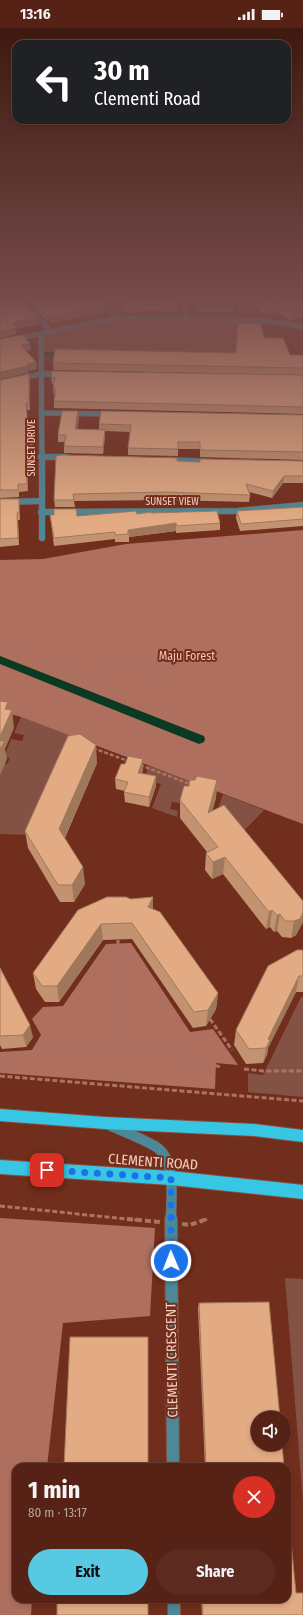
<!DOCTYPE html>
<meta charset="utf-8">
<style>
:root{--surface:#562215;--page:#5c2a1e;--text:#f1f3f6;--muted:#b6a4a0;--line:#6c3f34;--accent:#58c9e3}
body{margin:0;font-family:"Fira Sans Condensed",sans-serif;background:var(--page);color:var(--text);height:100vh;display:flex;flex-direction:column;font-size:15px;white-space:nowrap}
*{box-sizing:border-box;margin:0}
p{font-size:13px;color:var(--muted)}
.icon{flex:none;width:22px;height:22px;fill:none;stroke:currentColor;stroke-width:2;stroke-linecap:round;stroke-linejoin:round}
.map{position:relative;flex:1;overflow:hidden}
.side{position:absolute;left:12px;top:1435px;width:279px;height:140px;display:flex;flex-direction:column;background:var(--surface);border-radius:12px;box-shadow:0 2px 6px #0003,0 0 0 1px var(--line)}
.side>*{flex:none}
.top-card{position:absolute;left:12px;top:12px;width:279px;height:84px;border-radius:12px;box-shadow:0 2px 6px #0003,0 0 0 1px var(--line);background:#202124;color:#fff;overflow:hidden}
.tools{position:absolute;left:251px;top:1383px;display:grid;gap:8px}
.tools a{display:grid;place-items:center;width:40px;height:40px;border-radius:50%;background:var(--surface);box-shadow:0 2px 6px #0003,0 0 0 1px var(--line);font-size:20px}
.pin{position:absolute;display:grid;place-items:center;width:34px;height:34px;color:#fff;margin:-17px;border-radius:8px;box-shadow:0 2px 6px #0006}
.me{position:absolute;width:44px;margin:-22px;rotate:359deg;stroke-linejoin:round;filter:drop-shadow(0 0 3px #0008)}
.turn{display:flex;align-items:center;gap:14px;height:84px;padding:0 16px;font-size:18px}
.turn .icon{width:52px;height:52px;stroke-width:2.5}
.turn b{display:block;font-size:28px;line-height:34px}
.round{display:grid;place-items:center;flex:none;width:42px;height:42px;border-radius:21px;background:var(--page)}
.overview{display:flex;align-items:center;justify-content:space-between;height:68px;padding:0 16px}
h1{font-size:24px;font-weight:700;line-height:30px}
.action{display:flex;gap:8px;margin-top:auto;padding:8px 16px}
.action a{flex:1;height:46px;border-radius:24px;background:var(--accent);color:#111;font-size:16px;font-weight:700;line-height:46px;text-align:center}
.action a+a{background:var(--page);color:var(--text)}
.status{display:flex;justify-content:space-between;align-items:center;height:28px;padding:0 20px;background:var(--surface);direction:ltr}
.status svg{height:11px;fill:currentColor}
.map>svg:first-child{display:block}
.green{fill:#835244}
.forest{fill:#ae6f5e}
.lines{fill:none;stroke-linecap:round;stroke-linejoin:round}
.canal{fill:#0a3b22;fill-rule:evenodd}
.minor-far3-casing{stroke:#8a4b3a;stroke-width:6}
.minor-far2-casing{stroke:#8a4b3a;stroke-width:7}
.minor-far1-casing{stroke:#8a4b3a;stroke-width:11}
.minor-casing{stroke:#8a4b3a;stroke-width:14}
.primary-casing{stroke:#8a4b3a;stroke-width:2}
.path-far3{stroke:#ab7363;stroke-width:2;stroke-dasharray:3 1.5;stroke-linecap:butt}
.path-far2{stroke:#ab7363;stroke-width:2.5;stroke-dasharray:4 2;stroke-linecap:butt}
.path-far1{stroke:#ab7363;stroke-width:3;stroke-dasharray:5 2.5;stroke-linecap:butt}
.path{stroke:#ab7363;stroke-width:4;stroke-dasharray:6 3;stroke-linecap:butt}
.minor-far3{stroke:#4d8897;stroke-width:5}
.minor-far2{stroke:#4d8897;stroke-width:6}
.minor-far1{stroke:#4d8897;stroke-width:10}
.minor{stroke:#4d8897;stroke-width:12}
.primary{fill:#38c6e5;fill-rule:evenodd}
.wall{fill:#c39371}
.shaded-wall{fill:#9f785c}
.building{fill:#e3ab83;stroke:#9f785c}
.route{stroke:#1a73e8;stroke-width:7;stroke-dasharray:0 12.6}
.labels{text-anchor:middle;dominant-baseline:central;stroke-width:4;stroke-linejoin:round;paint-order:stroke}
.far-street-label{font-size:10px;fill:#f7cdc1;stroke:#722e1c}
.park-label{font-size:12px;fill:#fac1b1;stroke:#722e1c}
.near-street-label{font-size:14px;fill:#f7cdc1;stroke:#722e1c}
</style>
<div class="status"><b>13:16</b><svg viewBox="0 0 49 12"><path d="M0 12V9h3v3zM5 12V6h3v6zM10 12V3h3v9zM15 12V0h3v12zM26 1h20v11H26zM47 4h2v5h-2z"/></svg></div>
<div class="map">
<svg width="303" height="1587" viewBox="0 0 303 1587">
<rect width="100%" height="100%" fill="#722e1c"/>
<g class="green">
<path d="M117,290L237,292V327L41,324V306Z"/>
<path d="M21,689L93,716L31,807L0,806V735L7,736L10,730L4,729L11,711L22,713L24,707L14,705Z"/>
<path d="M149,738L193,754L181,775L172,774L170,781L178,783L177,789L152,780L161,756L143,752Z"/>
<path d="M223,766L264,782L240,807L218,781Z"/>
<path d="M301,969H303V1069L248,1064V1045L263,1047Z"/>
<path d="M285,1250L303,1251V1474Z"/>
</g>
<g class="forest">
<path d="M303,502V796L21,689L0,683V532L43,531L126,516Z"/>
<path d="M131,915L190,1004L213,1001L238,1037L216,1035L215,1061L0,1045V1024L32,1022L41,1007L32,991L43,979L63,978L106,916Z"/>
<path d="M0,1190L155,1200L150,1288L63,1295L47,1439H16V1571H32L31,1587H0Z"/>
</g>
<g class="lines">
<g class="canal">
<path d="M42,324H73L77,326C72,330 46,330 41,326Z"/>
<path d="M0,628L204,708L205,711L204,714L199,716L194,714L0,636Z"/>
</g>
<defs>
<g id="minor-far3">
<path d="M20,271L52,304"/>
<path d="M99,271L117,290"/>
<path d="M185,291L187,271"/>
<path d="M41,306L42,429"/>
<path d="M0,314L117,290L250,292L290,296L303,299"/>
<path d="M0,355L41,346H62"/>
<path d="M41,385L110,386"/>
<path d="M41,429H66"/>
</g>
<g id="minor-far2">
<path d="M42,428V510"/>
<path d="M41,429H66"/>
<path d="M168,432L210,434"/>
<path d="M0,474L41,473"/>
<path d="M41,484L237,483L303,477"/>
</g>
<path id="minor-far1" d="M109,1097C120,1102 151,1114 159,1121C176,1135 171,1171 171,1192"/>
<g id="minor">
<path d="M171,1191L173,1439"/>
<path d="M174,1571V1587"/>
</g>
<g id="primary">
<path d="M0,1081L105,1089L254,1096L303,1102V1114L254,1108L105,1101L0,1093Z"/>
<path d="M0,1132L171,1143L303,1157V1171L171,1157L0,1146Z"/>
</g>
</defs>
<use href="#minor-far3" class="minor-far3-casing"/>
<use href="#minor-far2" class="minor-far2-casing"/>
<use href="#minor-far1" class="minor-far1-casing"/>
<use href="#minor" class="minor-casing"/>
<use href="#primary" class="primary-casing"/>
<path class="path-far3" d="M0,621L18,624L24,628"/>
<g class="path-far2">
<path d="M23,627L32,632L61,643L79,646L98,644L113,636L151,644L205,638"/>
<path d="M66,645L127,668"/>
<path d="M93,720L128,733"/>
<path d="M140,737L192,757"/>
</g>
<g class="path-far1">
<path d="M210,991L232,1022"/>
<path d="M117,1022L119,996L118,912"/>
<path d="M0,1027L72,1021L156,1022L173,1024L220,1039"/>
<path d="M244,1041L263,1043H303"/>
<path d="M0,1048L303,1073"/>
<path d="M0,1178L137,1192"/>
<path d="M205,1192L207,1191"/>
</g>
<g class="path">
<path d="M127,1191L160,1194"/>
<path d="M182,1196L190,1197L207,1191"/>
</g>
<use href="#minor-far3" class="minor-far3"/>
<use href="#minor-far2" class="minor-far2"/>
<use href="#minor-far1" class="minor-far1"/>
<use href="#minor" class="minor"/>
<use href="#primary" class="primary"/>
</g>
<g class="wall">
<path d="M26,271H100L106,284L53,295L50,293L48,294Z"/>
<path d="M105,271H181L177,284L138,282L137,285L124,284V280L115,282Z"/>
<path d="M196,271H234L233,284H196Z"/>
<path d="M245,271H303V289L291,292L277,284L265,286Z"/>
<path d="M264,310L290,327H303V347L54,342L53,335L236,325Z"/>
<path d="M303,347V386L54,380V373L55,367H54L53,360L54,356H52L51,349Z"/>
<path d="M0,352L30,353V382H27L28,403H32L33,410V435L27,436L28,463L19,464V469L0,470Z"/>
<path d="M303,387V432L200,429V421H178V428L128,427V420L130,404L105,403V408L103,426L64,425V418L65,414H58V407L79,390L77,401L99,402V396Z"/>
<path d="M177,433L200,434L303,433V455H283L272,470L249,464L250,467L249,474L167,472L74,473L75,479H55L54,472Z"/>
<path d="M0,471H19L20,492H18L19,517L0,519Z"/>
<path d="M303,479V498L240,503L236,490L237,483Z"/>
<path d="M151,485L220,495V502L176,505V503L129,509V514H115V511L54,518L50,487L77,488Z"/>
<path d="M143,731V741L142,745L156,748V758L149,779L125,774L124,764L125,763L116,761L115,751L125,736Z"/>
<path d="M97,735L65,810L85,856L74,874H60L28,820L25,803Z"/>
<path d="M195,752H217L216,770L212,783L303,873V894L296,907L291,910L282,909L277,903L274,904L270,899L266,901L223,846L212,851L205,842L206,825L207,824L180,790V772L189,758Z"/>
<path d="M153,869V881L218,965L216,981L206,998L193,1000L132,911L103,912L59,974H45L36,961L33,945L131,871Z"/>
<path d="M303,922V964H296L268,1020L267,1027L263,1035L246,1036L234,1017L236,1002Z"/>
<path d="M0,940L33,1009L26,1019L2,1021L0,1017Z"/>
<path d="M199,1275L284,1439H205L198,1280Z"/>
<path d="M296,1565L303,1587H202L201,1571H287Z"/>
</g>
<g class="shaded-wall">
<path d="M179,271H181L177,284V277Z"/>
<path d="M126,273L124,278V280L115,282V275Z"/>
<path d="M278,274L277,284L265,286L266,277Z"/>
<path d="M138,276V282L137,285V279Z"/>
<path d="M105,277L106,284L53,295L52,289Z"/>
<path d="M303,280V289L291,292L292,282Z"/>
<path d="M50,287V293L48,294L47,288Z"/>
<path d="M38,289L39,296L16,301L17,306L0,310V303L12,295Z"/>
<path d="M30,315L31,322L22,324L21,317Z"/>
<path d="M36,334L37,341L29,343L28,336Z"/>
<path d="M28,338L29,345L0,351V344Z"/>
<path d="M29,346L30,353V382L29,375Z"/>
<path d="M78,383L79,390L76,408L75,401Z"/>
<path d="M105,402V408L103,426V419Z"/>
<path d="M32,403L33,410V435L32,428Z"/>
<path d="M26,429L27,436L28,463L27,456Z"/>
<path d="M284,448L283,455L272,470L273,463Z"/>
<path d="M17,485L18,492L19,517L18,510Z"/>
<path d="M176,495V503L129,509L128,502Z"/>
<path d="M8,674L10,686L12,682L14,700L5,721L7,731L0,747V708L5,681Z"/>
<path d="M96,717L97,735L61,818L59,801Z"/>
<path d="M143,731V741L138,755V745Z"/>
<path d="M156,748V758L149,779V769Z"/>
<path d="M217,752L216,770L207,802L208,785Z"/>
<path d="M225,829L223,846L212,851L213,834Z"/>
<path d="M83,839L85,856L74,874L72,857Z"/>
<path d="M153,869V886L148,879Z"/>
<path d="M272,882L270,899L266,901L269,884Z"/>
<path d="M303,884V894L296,907L291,910L294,893Z"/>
<path d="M280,886L277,903L274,904L277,887Z"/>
<path d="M101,896L103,912L59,974L57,958Z"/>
<path d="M299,948L296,964L268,1020L267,1027L263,1035L268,1011Z"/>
<path d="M218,965L216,981L206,998L208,982Z"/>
<path d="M30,997L33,1009L26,1019L23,1007Z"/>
</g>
<g class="building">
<path d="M0,271H20L38,289L12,295L16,300L0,303Z"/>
<path d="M32,271H100L105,277L52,289L50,287L47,288Z"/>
<path d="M111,271H179L177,277L138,276L137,279L124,278L126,273L115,275Z"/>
<rect x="196" y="271" width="38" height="4"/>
<path d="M259,271H303V280L292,282L278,274L266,277Z"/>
<path d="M238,295L261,296L264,310H283L290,327H303V340L53,335L55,321L236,325Z"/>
<path d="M22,307L30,315L21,317L36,334L28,336V338L0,344V311Z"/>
<path d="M52,343L303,347V379L54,373L56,360H53L55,349H51Z"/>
<path d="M29,346V375H26L28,403H32V428L26,429L27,456H18V462H0V352Z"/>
<path d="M62,383H78L75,401L105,402L103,419L64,418L66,407H58Z"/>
<path d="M101,383L303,387V424L200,422V414H178V421L128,420L131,397L99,396Z"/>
<path d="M61,427L177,430V433L200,434V431L303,433V448H284L273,463L246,456L250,467L167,464L73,466L74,472H54L56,428Z"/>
<path d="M0,471H19V485H17L18,510L0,511Z"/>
<path d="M303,479V491L241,496L237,483Z"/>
<path d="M54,481H76L77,488L136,483L137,486L151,484V485L217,483L220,495L177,498L176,495L128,502V506L115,507V504L54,510L50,487H54Z"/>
<path d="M0,673L8,674L5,681L12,682L0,708Z"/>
<path d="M80,706L96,717L59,801L83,839L72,857H58L25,803L68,708Z"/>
<path d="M0,713H4L0,722Z"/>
<path d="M128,728L143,731L138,745L156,748L149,769L124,764L128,754L115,751L121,736H125Z"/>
<path d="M197,748L217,752L208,785L224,777L303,873V884L300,891L294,893H285L280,886L277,887L272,882L269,884L225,829L213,834L206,825L218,819L180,772L184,758H189L190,752H195Z"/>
<path d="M107,869H126L131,871L153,869L148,879L160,884L218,965L208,982L194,984L132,895L101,896L57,958H42L33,945L78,882Z"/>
<path d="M297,922H303V948H299L268,1011L270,1012L266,1020L249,1021L236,1002L268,938Z"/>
<path d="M0,940L30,997L23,1007L0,1008Z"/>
<path d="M269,1274L280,1390H258V1416H282L284,1439H206L199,1275Z"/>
<path d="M70,1309H148V1439H64Z"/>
<path d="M287,1471L296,1565H303V1587H203L202,1571H287Z"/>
<rect x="57" y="1571" width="91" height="16"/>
</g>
<linearGradient id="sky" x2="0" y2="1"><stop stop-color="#3f190f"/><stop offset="0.55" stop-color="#764c4b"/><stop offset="1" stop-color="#764c4b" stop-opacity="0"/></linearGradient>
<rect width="303" height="494" fill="url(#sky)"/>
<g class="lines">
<path class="route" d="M47,1142L171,1150V1233"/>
</g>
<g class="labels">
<g class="far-street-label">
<text transform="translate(32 420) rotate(-90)">SUNSET DRIVE</text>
<text x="172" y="474">SUNSET VIEW</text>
</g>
<g class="park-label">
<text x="187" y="628">Maju Forest</text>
</g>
<g class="near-street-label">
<text transform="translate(153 1134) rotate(4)">CLEMENTI ROAD</text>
<text transform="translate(172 1332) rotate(-91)">CLEMENTI CRESCENT</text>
</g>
</g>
</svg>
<div class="tools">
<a><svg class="icon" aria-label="sound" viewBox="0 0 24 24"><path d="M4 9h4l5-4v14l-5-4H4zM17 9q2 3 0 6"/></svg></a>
</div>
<div class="pin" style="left:47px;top:1142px;background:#d93025"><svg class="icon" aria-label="arrive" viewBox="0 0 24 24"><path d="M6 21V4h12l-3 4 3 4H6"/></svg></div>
<svg class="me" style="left:171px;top:1233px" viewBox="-20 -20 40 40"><circle r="17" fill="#1a73e8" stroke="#fff" stroke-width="3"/><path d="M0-11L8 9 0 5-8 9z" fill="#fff"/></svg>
<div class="top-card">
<div class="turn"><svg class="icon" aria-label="left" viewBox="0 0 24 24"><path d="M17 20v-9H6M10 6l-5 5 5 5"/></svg><div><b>30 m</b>Clementi Road</div></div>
</div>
<section class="side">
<div class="overview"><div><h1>1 min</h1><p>80 m · 13:17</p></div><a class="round" style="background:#d93025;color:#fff"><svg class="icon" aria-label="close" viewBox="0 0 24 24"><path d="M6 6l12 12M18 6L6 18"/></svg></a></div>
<div class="action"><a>Exit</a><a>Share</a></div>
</section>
</div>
